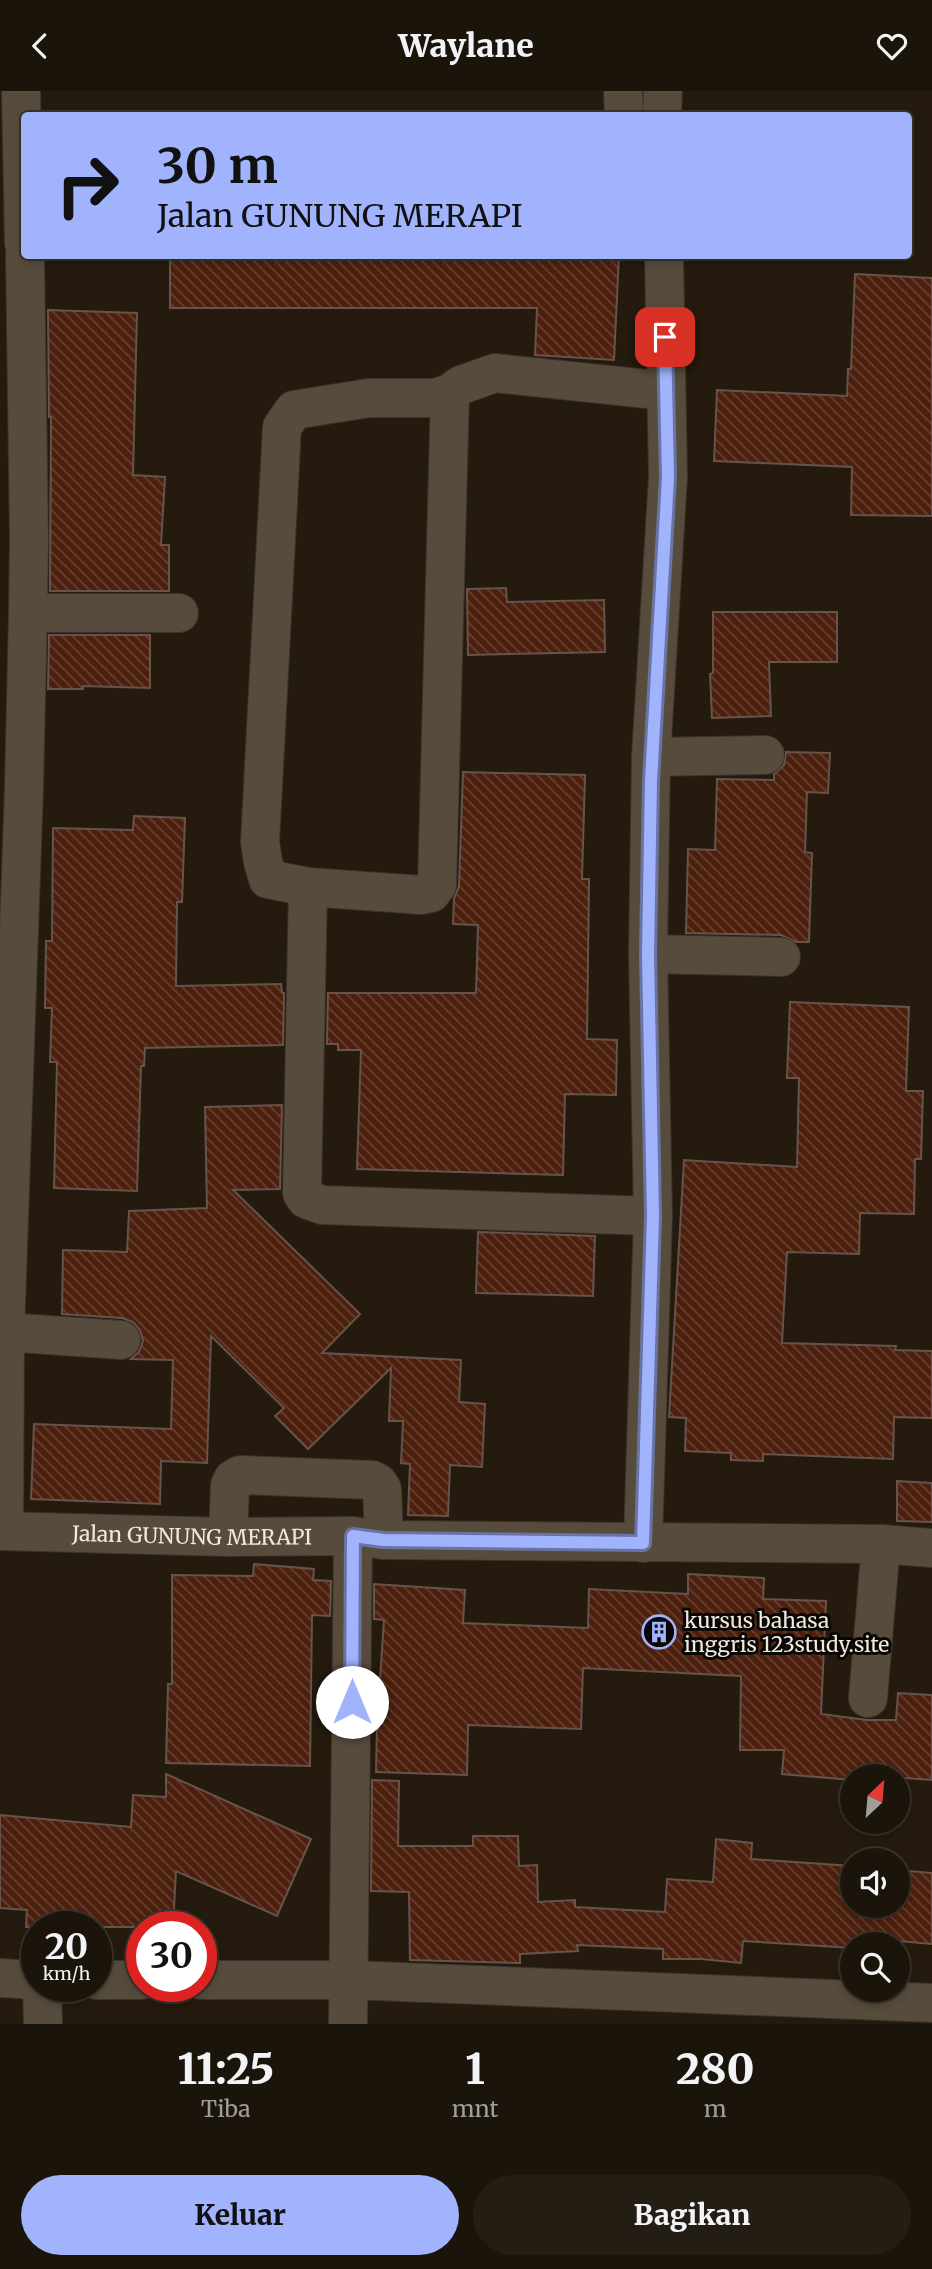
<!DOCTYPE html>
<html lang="id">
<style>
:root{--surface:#1b140a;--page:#241d13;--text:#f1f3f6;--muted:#a09e9c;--line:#39332b;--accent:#a1b3fd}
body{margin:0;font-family:Merriweather,serif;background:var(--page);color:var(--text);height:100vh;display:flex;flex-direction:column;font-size:26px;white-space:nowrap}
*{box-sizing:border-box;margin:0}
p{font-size:23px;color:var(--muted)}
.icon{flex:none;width:38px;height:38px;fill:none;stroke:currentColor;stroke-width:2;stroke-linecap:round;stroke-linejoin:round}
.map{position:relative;height:1933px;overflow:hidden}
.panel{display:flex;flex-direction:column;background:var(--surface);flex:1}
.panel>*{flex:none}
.top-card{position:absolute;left:21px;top:21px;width:891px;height:147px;border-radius:7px;box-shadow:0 4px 10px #0003,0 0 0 2px var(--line);background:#a1b3fd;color:#111;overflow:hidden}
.needle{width:46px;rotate:26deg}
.fabs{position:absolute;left:840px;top:1673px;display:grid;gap:14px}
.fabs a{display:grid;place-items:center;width:70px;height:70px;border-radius:50%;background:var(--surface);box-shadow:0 4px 10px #0003,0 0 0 2px var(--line);font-size:35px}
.speed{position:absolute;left:21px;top:1820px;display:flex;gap:14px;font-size:35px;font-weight:700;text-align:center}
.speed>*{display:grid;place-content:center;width:91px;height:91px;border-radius:50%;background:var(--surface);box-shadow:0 4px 10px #0003,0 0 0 2px var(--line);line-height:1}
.speed small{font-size:18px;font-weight:400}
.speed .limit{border:10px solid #d22;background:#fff;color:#111}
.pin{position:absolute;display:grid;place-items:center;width:60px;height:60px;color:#fff;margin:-30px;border-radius:14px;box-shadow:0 4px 10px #0006}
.me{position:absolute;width:77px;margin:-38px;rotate:0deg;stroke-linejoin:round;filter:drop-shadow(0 0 5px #0008)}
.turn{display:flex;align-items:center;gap:24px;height:147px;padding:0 21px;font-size:32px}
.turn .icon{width:91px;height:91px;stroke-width:2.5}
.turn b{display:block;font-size:49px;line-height:60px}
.eta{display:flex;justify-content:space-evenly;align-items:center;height:119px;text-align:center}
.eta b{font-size:42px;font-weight:800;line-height:49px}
.action{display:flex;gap:14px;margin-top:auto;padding:14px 21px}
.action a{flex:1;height:80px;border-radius:42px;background:var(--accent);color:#111;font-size:28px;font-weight:800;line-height:80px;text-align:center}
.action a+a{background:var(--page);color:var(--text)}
header{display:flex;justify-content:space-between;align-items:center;height:91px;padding:0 21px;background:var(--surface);font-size:32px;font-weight:800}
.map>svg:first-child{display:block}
.building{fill:url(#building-back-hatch);stroke:#67534c;stroke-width:2}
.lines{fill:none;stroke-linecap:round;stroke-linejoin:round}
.minor-casing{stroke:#3a332d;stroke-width:40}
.minor{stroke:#574c3c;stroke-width:38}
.route-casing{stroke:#6974a4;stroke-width:18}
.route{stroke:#a1b3fd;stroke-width:12}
.labels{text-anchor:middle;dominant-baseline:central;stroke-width:6;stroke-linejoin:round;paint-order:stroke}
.street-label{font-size:21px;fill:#f0e9e0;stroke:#0a0603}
.poi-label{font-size:21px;fill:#f0e9e0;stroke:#0a0603;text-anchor:start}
</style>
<header><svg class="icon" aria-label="back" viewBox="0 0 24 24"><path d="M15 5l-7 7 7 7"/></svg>Waylane<svg class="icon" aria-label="heart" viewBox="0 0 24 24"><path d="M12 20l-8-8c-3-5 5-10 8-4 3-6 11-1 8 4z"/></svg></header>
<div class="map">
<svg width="932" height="1933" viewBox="0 0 932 1933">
<defs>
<pattern id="building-back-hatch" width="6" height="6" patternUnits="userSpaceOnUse" patternTransform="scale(1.75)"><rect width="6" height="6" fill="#4d200e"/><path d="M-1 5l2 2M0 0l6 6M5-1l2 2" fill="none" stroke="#674031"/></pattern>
</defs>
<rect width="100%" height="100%" fill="#241a0d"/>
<g class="building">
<path d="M170,164H619L614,269L535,264L537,217H170Z"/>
<path d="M855,183L932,187V425L851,424L852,376L714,370L717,299L847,305L848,278H851Z"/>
<path d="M48,219L137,222L133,384L165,386L161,454H169V500H50L51,326H49Z"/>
<path d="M506,497L507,511L604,509L605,561L468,564L467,498Z"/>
<path d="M713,521H837V571H769L771,625L712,627L710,583L713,582Z"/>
<path d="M49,544H150V597L83,595V598H48Z"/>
<path d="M786,661L830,662L828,702L807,701L805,761L812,762L809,851H796L781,844L686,842L688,758L715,759L717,688L774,689V683L784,674Z"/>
<path d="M463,681L585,684L582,788H589L587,948L617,949L616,1004L565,1003L563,1084L357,1078L361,959H338V953H327L328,902H476L478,834L453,833L454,808L459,795Z"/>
<path d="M134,725L185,727L182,811H177L176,895L281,893L282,902H284L283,954L145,957L144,975H141L137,1100L54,1097L57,971H50L52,917H45L46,850H52L53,737L133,739Z"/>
<path d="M790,911L909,916L906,1000H923L921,1068H915L914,1123L860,1122L859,1163L787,1161L782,1252L896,1255L895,1259L932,1260V1327L894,1326L893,1368L763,1363V1370L731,1369V1362L685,1360L686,1327L669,1326L684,1069L797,1076L799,987H787Z"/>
<path d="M282,1014L280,1098L233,1099L360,1223L322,1262L461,1269L459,1311L485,1313L482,1376L450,1374L448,1425L408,1424L410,1373L401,1372L403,1330H389L391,1277L308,1358L275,1325L284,1317L211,1245L207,1372L161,1370L160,1413L31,1408L34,1333L171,1338L173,1269L131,1268L139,1261L143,1250L140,1239L133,1231L122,1227L62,1223L63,1159L127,1161L129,1120L207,1117L205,1016Z"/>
<path d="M478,1141L595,1145L593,1205L476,1202Z"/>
<path d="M897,1390L932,1392V1431L897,1430Z"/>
<path d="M254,1473L314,1478L313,1489L331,1490L330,1525L312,1524L310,1675L166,1672L168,1593H172V1484L253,1485Z"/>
<path d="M688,1483L764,1487L763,1508L826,1510L821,1623L867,1629H896L898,1602L932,1604V1689L852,1683V1689L782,1683L784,1659H740L741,1585L583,1577L581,1638L468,1634L467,1684L376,1681L378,1588H380L384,1529L374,1528V1493L465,1499L463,1532L588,1537L589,1498L688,1503Z"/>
<path d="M166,1683L311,1748L277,1825L176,1780L173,1836H26L27,1819L0,1817V1724L131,1736L133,1704L166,1706Z"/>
<path d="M372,1689L399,1690L398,1755H473V1745H518L519,1775L537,1774L538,1811L575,1809V1816L665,1821L667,1788L713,1791L716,1748L752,1752L751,1768L852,1775V1815H898V1779L932,1782V1853L876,1848V1853H852V1857L743,1850L741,1872L701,1868H663V1858L577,1854L578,1860L520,1863V1872L410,1869L409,1801L371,1800Z"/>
</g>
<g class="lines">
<defs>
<g id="minor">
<path d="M21,0L24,152"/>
<path d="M623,0L624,24"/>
<path d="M662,24L663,0"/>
<path d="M450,302L437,794L431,802L422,804L308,796L268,788L263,771L260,751L282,336L294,319L369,307H436L450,302L461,294L495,282L666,300"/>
<path d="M28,522H179"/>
<path d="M651,666L765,664"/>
<path d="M308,796L302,1102L306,1108L322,1114L653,1125"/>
<path d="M648,863L781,866"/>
<path d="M5,1241L121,1249"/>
<path id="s1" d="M0,1440L228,1446L353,1445L384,1449L881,1453L932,1457"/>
<path d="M4,1440L5,1241L24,696L28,522L29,447L25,164"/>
<path d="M228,1446L230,1394L233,1388L240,1384L372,1389L378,1392L382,1398L384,1449"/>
<path d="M643,1452L653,1125L648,863L651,666L668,386L664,164"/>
<path d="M868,1607L881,1453"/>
<path d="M0,1887L37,1889"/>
<path d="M96,1889H142"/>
<path d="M201,1889H350L932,1912"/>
<path d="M42,1895L43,1933"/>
<path d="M348,1933L353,1445"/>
</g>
</defs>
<use href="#minor" class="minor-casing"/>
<use href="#minor" class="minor"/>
</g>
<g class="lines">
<defs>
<path id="route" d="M352,1611L353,1445L383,1449L643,1452L653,1125L648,863L651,690L668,386L665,246"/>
</defs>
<use href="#route" class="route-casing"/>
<use href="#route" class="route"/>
</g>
<defs>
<symbol id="building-ring" viewBox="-11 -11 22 22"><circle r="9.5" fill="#0a0603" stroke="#a1b3fd" stroke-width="1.5"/><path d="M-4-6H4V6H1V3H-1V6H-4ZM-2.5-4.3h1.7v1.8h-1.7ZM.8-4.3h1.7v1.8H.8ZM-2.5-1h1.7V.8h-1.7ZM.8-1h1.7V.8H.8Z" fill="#a1b3fd"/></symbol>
</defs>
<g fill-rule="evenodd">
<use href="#building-ring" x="640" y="1522" width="38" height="38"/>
</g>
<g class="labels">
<g class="street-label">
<text stroke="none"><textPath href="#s1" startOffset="192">Jalan GUNUNG MERAPI</textPath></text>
</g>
<g class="poi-label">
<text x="684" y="1529">kursus bahasa<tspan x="684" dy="24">inggris 123study.site</tspan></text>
</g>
</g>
</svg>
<div class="fabs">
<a><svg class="needle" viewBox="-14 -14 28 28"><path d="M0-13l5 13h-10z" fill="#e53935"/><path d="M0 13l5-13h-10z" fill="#a09e9c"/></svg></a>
<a><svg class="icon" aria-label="sound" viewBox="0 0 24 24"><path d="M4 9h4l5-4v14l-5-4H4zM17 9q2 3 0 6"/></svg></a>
<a><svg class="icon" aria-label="search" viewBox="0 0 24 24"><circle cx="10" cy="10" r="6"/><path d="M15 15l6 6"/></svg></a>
</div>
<div class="speed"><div>20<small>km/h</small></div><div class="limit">30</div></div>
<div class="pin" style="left:665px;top:246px;background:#d93025"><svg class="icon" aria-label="arrive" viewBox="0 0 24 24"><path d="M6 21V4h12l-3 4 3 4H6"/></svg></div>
<svg class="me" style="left:352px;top:1611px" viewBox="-20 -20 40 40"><circle r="19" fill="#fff"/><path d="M0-13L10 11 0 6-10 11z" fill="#a1b3fd"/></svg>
<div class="top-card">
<div class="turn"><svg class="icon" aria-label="right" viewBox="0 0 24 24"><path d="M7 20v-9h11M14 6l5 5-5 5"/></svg><div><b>30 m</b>Jalan GUNUNG MERAPI</div></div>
</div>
</div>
<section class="panel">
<div class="eta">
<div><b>11:25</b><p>Tiba</p></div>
<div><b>1</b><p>mnt</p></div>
<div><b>280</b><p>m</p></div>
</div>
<div class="action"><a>Keluar</a><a>Bagikan</a></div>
</section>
